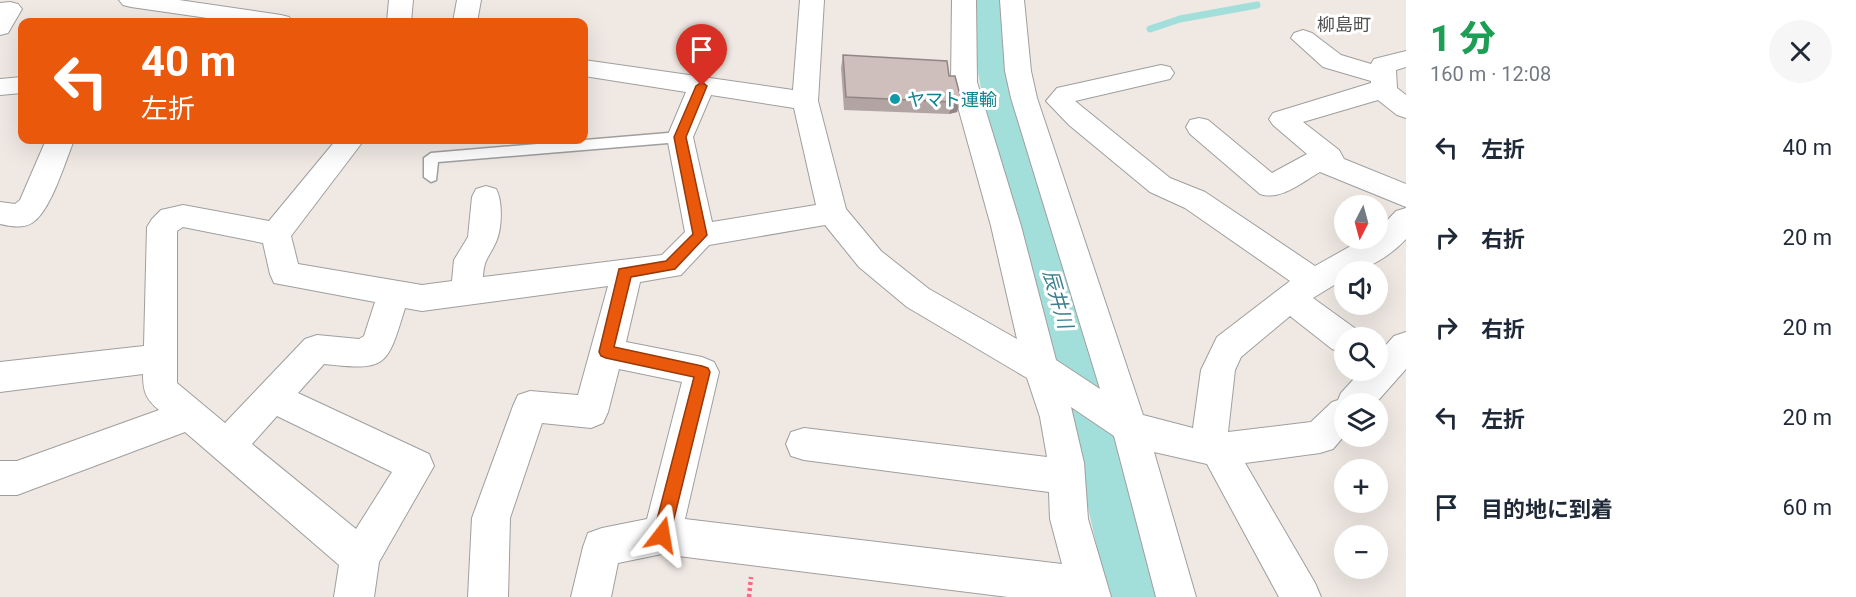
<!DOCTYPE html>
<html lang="ja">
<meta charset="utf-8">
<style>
:root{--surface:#fff;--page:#f6f6f7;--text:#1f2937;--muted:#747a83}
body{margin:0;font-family:Roboto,"Noto Sans JP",sans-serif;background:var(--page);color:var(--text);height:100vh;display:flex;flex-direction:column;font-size:22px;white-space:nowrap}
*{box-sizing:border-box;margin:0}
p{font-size:20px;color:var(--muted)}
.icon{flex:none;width:33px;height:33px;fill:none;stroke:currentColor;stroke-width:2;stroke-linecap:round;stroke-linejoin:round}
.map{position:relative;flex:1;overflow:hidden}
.side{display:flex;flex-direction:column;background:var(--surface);width:450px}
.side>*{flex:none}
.hud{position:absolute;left:18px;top:18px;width:570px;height:126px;border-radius:12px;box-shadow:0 6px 24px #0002;background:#ea580c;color:#fff;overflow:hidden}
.needle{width:39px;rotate:186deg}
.fabs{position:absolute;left:1334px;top:195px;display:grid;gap:12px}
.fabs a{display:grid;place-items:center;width:54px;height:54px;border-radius:50%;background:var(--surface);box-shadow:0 6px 24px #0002;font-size:30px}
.pin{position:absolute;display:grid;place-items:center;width:51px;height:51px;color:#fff;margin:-62px -26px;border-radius:50% 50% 50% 0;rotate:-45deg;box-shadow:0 0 6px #0007}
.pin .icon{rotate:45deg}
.me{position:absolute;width:66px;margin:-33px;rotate:14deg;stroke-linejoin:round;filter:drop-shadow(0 0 4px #0008)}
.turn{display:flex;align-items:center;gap:21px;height:126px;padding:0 24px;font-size:27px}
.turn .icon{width:78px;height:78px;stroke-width:2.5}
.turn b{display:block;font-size:42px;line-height:51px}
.round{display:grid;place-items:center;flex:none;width:63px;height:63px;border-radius:32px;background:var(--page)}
.headline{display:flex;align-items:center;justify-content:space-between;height:102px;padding:0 24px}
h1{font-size:36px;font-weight:800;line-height:45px;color:#1e9e55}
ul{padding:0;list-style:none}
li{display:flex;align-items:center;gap:18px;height:90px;padding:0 24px}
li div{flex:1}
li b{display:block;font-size:22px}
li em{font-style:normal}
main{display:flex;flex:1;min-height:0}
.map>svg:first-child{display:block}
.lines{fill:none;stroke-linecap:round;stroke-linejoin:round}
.stream{stroke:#a2deda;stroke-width:7}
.river{fill:#a2deda;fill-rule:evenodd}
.lane-casing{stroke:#9f9f9f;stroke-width:3}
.street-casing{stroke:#9f9f9f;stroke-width:2}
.path{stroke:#fe6682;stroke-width:4.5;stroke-dasharray:3 3;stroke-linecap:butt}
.lane{fill:#fff;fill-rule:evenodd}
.street{fill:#fff;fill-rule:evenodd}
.wall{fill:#b2a4a2}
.shaded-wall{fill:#918684}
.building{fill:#cfbfbc;stroke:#918684;stroke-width:1.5}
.route{fill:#ea580c;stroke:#983908;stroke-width:1.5}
.culture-dot{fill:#0f9aa8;stroke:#fff;stroke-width:2}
.labels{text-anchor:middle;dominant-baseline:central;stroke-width:6;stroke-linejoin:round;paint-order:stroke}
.far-quarter-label{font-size:18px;fill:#515151;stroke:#fff}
.culture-label{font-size:18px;fill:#0d838f;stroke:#fff;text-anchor:start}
.water-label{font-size:20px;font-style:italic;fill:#3c7f90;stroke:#fff}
</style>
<main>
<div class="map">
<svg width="1406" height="597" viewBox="0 0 1406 597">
<rect width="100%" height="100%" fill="#efe8e3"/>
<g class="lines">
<path class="stream" d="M1150,29L1180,19L1257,5"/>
<path class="river" d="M972,0H1008L1013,56L1027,120L1139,485L1168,597H1108L1083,485L987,120L975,56Z"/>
<defs>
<path id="lane" d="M680,132L686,137L680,142L438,162L436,180L431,182L424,177V158L431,153Z"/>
<g id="street">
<path d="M119,0H179L281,15L289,17L293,22H235L131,7L123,5Z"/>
<path d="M389,0H413L411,22H387Z"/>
<path d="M457,0H481L477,22H453Z"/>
<path d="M800,0H824L818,101L846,209L881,251L929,289L1017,339L991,226L951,82L952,0H976L977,82L1021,226L1056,360L1100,389L1011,98L1005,71L1000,0H1024L1031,71L1037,98L1143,415L1193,428L1201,370L1217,337L1290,281L1185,208L1150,192L1069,125L1046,101L1057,88L1161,65L1170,67L1174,73L1170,79L1075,101L1170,178L1205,192L1315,266L1365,238H1377V231L1396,211L1406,208V239C1391,255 1366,272 1344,272V279L1313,298L1356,329L1360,338H1344V353L1332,349L1290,316L1241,357L1235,370L1228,432L1311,422L1332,402L1338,400L1341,393L1362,370H1377V355L1394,336L1406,332V369L1375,404H1344V436L1333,449L1320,453L1245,463L1315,583L1321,597H1279L1207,464L1154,452L1196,597H1156L1114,436L1071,407L1084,463L1088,519L1111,597H1008L662,554L618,563L611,597H571L583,547L588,533L602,528L647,519L682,382L619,369L608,412L603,423L591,428L542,423L510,518L508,597H468L472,518L513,406L518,395L530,391L578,395L608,286L422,311L405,308C387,367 387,371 324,364L298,393L429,454L434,466L379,562L374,597H334L339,565L185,432L17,495H0V461H17L159,410C146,399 143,392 143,374L0,392V362L144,346L147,227L152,219L161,210L183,205L269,221L336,140H364L291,236L298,264L422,285L452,281L454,260L468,237L472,197L476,189L486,186L496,189C503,201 502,229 496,242C489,258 484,258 483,277L662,255L685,232L667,137L686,92L584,76V60L793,90ZM711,95L794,108L816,205L712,222L693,137ZM825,225L859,267L907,307L1027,378L1040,417L1047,457L804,428L791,432L786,444L791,456L804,460L1049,492L1050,519L1062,564L685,519L719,372L714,362L702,357L626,342L640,282L681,275L709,245ZM183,227L263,243L270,274L274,283L375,302L364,336L359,339L317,335L305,339L225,423L177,383V231ZM277,416L392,472L356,529L252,444Z"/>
<path d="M10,2L18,4L22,9L8,33L0,35V3Z"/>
<path d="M1303,30L1312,33L1341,55L1371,64L1374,59L1406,51V67L1396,70L1397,88L1406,95V118L1397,115L1378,100L1303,122L1339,150L1344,159L1406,184V207L1320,172C1302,182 1281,201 1260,194L1190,134L1186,127L1190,120L1199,118L1208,120L1272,173L1307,154L1273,125L1269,119L1273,113L1371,83V81L1323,67L1291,38L1294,33Z"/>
<path d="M22,77V93L0,95V79Z"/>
<path d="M46,140H74C65,162 51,211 32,223C22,229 10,226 0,224V202L15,204L20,200Z"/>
</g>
</defs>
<use href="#lane" class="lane-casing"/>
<use href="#street" class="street-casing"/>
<path class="path" d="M749,597L751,577"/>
<use href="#lane" class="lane"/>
<use href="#street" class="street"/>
</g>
<path class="wall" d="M843,55L949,76L961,99L957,112L949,114L844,110L841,68Z"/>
<path class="shaded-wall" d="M961,99L957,112L949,114L953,102Z"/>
<path class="building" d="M843,55L947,61L949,76H955L961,99L953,102L846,97Z"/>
<path class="route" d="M702,82L707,86L686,137L707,235L675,269L631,277L614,347L702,366L708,368L710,372L670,535L667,541L662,543L656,541L653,535L694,377L606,358L601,356L599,352L619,269L666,261L693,234L674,137L696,86Z"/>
<circle class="culture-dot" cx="895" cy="99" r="6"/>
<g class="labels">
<g class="far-quarter-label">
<text x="1344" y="24">柳島町</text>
</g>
<g class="culture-label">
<text x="907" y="99">ヤマト運輸</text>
</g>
<g class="water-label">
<text transform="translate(1058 299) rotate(74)">辰井川</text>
</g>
</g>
</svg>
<div class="fabs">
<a><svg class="needle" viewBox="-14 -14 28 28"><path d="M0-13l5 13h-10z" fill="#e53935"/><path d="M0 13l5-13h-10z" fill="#747a83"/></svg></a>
<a><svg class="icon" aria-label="sound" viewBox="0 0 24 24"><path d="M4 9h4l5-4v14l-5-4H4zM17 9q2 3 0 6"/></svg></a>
<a><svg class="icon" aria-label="search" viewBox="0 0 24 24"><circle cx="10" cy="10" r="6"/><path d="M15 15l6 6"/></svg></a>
<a><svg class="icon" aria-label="layers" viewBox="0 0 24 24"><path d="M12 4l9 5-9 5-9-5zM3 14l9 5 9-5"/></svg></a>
<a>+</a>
<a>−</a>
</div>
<div class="pin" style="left:702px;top:86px;background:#d93025"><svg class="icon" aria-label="arrive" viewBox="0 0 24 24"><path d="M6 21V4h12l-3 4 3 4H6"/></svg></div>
<svg class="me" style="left:662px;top:535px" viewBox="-20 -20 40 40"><path d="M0-17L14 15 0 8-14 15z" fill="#ea580c" stroke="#fff" stroke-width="4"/></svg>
<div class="hud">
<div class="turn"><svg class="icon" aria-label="left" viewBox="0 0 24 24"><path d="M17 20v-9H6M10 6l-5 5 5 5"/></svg><div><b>40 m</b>左折</div></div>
</div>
</div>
<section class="side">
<div class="headline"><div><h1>1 分</h1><p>160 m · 12:08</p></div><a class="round"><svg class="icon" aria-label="close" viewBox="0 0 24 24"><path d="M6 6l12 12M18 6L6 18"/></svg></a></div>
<ul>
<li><svg class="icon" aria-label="left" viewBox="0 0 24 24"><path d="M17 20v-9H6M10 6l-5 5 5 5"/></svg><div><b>左折</b></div><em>40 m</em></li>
<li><svg class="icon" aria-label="right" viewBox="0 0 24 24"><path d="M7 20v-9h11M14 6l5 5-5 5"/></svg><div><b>右折</b></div><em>20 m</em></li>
<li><svg class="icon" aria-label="right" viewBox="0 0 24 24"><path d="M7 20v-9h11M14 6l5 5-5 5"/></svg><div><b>右折</b></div><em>20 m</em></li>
<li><svg class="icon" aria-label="left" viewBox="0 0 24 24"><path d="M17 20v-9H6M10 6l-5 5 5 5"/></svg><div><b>左折</b></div><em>20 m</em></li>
<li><svg class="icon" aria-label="arrive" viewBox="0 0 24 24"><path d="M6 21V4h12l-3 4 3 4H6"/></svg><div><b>目的地に到着</b></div><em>60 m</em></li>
</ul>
</section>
</main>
